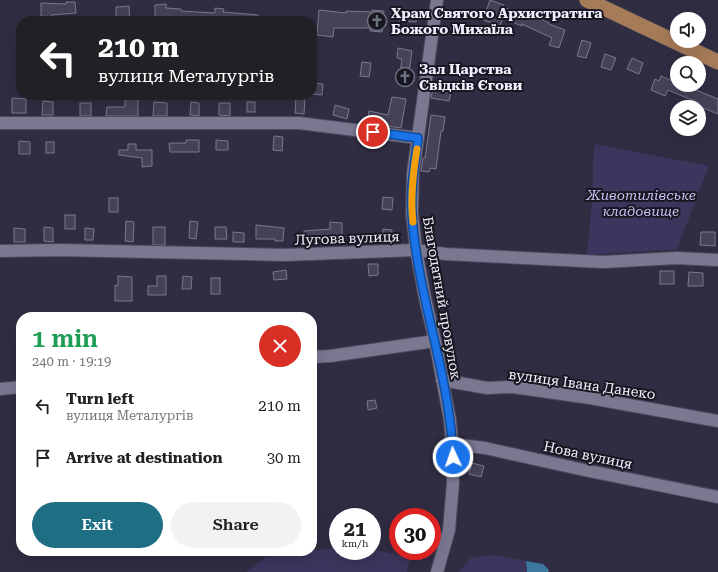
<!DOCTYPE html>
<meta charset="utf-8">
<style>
:root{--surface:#fff;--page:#f2f2f2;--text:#222;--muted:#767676;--accent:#1e6e84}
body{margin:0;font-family:"Roboto Serif",serif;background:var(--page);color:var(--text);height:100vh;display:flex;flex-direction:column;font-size:15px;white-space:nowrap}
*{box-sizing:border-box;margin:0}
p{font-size:13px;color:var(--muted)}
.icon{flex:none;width:22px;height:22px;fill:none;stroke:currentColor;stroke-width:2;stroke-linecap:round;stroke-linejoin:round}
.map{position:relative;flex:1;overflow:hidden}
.sheet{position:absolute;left:16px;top:312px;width:301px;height:244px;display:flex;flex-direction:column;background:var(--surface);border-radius:16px;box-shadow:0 4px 16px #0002}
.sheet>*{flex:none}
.guide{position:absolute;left:16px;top:16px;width:301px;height:84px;border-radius:16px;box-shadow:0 4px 16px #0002;background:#202124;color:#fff;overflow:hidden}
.fabs{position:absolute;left:670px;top:12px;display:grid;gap:8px}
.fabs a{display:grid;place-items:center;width:36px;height:36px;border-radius:50%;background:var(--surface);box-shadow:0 4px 16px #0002;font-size:20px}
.speed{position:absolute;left:329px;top:508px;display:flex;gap:8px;font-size:20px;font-weight:700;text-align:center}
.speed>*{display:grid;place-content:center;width:52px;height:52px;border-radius:50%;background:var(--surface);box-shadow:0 4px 16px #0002;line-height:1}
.speed small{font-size:10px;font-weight:400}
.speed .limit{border:6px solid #d22;background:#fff;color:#111}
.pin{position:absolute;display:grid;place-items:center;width:34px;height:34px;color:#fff;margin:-17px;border:2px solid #fff;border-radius:50%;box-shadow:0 1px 4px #0007}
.me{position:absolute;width:44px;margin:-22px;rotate:357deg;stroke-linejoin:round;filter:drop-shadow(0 0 3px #0008)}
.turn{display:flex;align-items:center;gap:14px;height:84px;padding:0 16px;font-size:18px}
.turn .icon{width:52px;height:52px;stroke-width:2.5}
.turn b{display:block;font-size:28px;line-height:34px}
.round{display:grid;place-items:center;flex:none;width:42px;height:42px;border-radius:21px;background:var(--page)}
.headline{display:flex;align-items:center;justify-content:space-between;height:68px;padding:0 16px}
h1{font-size:24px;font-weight:600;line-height:30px;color:#1e9e55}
.button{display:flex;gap:8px;margin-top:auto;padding:8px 16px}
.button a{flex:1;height:46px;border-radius:24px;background:var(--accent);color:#fff;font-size:16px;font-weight:600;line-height:46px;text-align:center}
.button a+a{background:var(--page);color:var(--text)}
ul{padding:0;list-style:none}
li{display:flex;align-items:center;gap:12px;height:52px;padding:0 16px}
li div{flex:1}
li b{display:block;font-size:15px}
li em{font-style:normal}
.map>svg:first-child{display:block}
.green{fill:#3c355d}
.water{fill:#3c779f}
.building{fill:#474157;stroke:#7c768f}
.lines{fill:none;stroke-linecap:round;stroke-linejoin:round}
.minor-casing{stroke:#4c495c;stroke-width:14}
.major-casing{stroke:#4c495c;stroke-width:16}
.minor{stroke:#7a7791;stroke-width:12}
.major{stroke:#a67b58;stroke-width:15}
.route-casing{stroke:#114b97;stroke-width:10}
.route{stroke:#1a73e8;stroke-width:7}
.slow{stroke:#f59e0b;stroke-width:7}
.labels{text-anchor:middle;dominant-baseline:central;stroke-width:4;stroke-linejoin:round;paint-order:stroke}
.poi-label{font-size:14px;font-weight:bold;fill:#f2f0ff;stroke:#181620;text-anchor:start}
.park-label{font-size:14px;font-style:italic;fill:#c7c0f3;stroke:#181620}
.street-label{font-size:14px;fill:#f2f0ff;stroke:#181620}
</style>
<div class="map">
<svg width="718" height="572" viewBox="0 0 718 572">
<rect width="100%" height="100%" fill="#302c42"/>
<g class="green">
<path d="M595,144L709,166L677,249L587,255L593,191V159Z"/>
<path d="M338,548V551H372V549L410,558L407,572H246L266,557L315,550Z"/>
<path d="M494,555L526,561L527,572H458L471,558Z"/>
</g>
<path class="water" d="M526,561L543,564L549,570L548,572H527Z"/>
<g class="building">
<path d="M490,0L504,5L503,7L535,20L537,17L549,23V24L565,30L559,48L549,45L552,38L522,24V26L503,18L500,26L483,20Z"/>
<path d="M66,2H75L76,13L52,15V17L41,16V3L66,4Z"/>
<path d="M166,4V8L181,9V11L215,13V8L224,9L223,12L258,15V21H170V19H155V5Z"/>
<path d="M129,6L130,21H116V7Z"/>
<path d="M319,10L346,13V11L372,12V10L384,11L382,32L370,31V28H334L333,37L317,35Z"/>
<path d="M399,10L416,11V22L399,21Z"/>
<path d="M582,40L591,43L586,58L577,56Z"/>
<path d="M398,48L412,51L409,72L411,73L409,83L399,81L402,59L397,58Z"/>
<path d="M605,54L616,58L611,70L601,67Z"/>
<path d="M632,58L643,63L639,74L627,69Z"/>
<path d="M362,62L371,63L369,77L360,76Z"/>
<path d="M661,76L677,83V85H684L718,99V114L698,106L699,103L668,90L665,96L651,90L655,79L659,81Z"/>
<path d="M312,83L323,84L322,95L312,94Z"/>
<path d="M433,89L451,92L449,101L431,98Z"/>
<path d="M125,95H138V116H106L107,107H125Z"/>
<path d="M296,97L305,98L304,114L295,113Z"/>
<path d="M392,97L406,99L401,128L367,123L369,111L388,115Z"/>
<path d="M12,98L26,99V113H12Z"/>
<path d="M43,101L53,102V115H42Z"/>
<path d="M154,102L167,103V116H153Z"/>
<path d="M191,102L199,103V116L190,115Z"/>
<rect x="247" y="102" width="8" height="10"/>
<rect x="80" y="103" width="11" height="13"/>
<path d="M219,103H230V116L219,115Z"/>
<path d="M335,105L349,109L347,119L333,115Z"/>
<path d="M431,115L445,117L443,131H441L436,169L430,168L429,172L421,171L423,158H425Z"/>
<path d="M274,136L283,137L282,151L273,150Z"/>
<path d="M186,140H199V152H170L169,143H186Z"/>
<path d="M216,140L228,141V150H216Z"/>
<path d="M19,141L30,142V154H19Z"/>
<rect x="46" y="142" width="8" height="11"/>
<path d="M128,144H136V150H152V166L142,167V158L119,155V150H128Z"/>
<path d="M383,197L393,198L392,210L382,209Z"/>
<rect x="109" y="198" width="9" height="14"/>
<rect x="65" y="215" width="10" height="14"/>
<path d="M126,221L134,222L133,242L125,241Z"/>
<path d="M190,221L198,222L196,239L189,238Z"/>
<path d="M330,222L342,223V238L316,237V240H304V231L330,229Z"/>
<path d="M256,225L284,228L283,241H275V239H256Z"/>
<path d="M44,227L53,228V242L44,241Z"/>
<rect x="153" y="227" width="12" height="18"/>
<path d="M215,227H226L227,239H215Z"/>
<path d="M14,228L25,229V242H14Z"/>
<path d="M85,228L94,229L93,240H85Z"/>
<path d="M383,229L392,230L391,240H382Z"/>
<path d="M233,232L244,233V242H233Z"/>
<path d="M701,232H715V246L700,245Z"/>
<path d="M368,264H378V275L369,276Z"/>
<path d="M286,270L287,279L274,280L273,272Z"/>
<rect x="660" y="271" width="14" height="13"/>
<path d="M689,272L703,273V286H688Z"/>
<path d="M118,276L132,277V301H115V285L118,286Z"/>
<path d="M157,276H166V295H148V286H157Z"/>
<path d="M183,276L192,277L191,289H182Z"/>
<rect x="211" y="278" width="9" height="16"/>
<path d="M375,400L377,408L368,410L367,401Z"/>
<path d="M472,463L484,466L481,477L469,474Z"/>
</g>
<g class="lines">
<defs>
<g id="minor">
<path d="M437,0L413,173L412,213L416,250L425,298L435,341L450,420L452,444L453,483L449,530L437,572"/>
<path d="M0,123H299L418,138"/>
<path d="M0,251L60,250L285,255L416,250L446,254L603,262L676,258L718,260"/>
<path d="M312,357L330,356L435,341"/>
<path d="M442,380L487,388L513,387L590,398L718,421"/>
<path d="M0,389L21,387"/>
<path d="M452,444L485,448L584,470L718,497"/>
</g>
<path id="major" d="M587,0L718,62"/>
</defs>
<use href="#minor" class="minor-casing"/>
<use href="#major" class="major-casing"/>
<use href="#minor" class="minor"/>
<use href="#major" class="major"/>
</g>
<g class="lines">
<defs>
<path id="route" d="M373,132L418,138C415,163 410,189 412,214C417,296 450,374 453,457"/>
</defs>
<use href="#route" class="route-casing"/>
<use href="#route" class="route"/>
<path class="slow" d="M413,222C410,198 413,173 417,149"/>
</g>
<defs>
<symbol id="church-ring" viewBox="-11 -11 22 22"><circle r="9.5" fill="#181620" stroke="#6b7280" stroke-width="1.5"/><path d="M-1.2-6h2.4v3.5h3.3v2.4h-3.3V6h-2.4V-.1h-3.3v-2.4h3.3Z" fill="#6b7280"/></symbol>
</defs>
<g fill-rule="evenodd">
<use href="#church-ring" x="366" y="10" width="22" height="22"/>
<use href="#church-ring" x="394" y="66" width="22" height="22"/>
</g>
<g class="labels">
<g class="poi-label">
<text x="391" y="13">Храм Святого Архистратига<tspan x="391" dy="16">Божого Михаїла</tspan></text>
<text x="419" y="69">Зал Царства<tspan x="419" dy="16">Свідків Єгови</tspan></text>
</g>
<g class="park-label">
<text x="641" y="195">Животилівське<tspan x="641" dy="16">кладовище</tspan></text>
</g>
<g class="street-label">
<text transform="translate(347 238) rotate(-2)">Лугова вулиця</text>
<text transform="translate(442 298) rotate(80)">Благодатний провулок</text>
<text transform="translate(582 384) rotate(8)">вулиця Івана Данеко</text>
<text transform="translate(588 455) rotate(12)">Нова вулиця</text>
</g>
</g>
</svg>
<div class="fabs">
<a><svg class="icon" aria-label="sound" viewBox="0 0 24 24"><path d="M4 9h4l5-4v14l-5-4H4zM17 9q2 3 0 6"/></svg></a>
<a><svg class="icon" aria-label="search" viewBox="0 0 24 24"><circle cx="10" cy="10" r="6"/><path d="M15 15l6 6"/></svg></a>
<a><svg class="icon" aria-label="layers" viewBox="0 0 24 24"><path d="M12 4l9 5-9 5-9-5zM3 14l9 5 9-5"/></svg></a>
</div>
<div class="speed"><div>21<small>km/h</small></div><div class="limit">30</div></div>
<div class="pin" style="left:373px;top:132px;background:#d93025"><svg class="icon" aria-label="arrive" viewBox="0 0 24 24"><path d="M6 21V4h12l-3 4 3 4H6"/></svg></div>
<svg class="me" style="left:453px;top:457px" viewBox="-20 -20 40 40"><circle r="17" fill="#1a73e8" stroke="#fff" stroke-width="3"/><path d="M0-11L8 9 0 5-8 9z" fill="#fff"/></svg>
<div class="guide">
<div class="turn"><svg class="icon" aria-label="left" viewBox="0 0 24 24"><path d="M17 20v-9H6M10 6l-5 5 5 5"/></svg><div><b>210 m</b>вулиця Металургів</div></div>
</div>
<section class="sheet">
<div class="headline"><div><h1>1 min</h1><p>240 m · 19:19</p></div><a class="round" style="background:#d93025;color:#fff"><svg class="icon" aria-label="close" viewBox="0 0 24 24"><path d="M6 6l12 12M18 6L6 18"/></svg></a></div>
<ul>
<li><svg class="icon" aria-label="left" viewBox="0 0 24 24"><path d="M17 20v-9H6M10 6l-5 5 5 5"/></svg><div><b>Turn left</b><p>вулиця Металургів</p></div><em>210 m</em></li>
<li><svg class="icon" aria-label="arrive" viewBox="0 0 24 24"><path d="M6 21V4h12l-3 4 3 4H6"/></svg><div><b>Arrive at destination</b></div><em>30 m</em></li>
</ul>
<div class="button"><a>Exit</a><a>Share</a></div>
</section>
</div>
